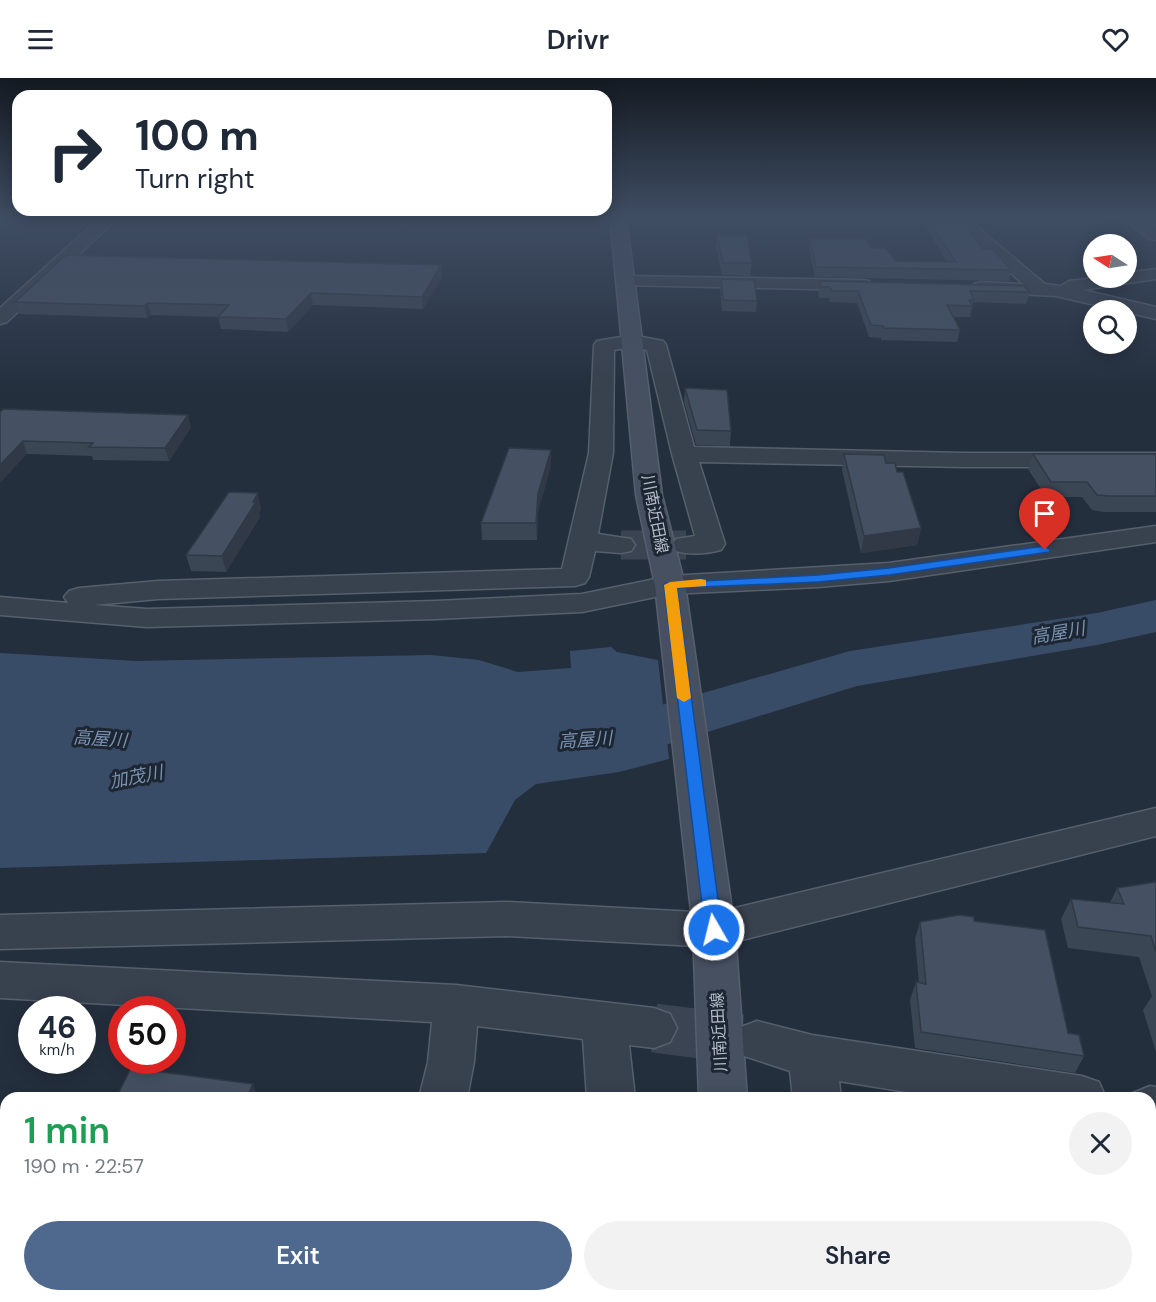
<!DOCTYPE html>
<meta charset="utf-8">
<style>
:root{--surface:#fff;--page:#f2f2f3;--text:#1f2937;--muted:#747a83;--accent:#4f688e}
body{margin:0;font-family:"DM Sans","Noto Sans JP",sans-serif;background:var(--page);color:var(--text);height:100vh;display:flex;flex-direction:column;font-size:22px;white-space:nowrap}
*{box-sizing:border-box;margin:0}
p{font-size:20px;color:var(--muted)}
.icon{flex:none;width:33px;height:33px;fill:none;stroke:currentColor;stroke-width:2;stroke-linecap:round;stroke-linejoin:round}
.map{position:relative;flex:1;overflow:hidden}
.panel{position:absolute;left:0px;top:1014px;width:1156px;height:210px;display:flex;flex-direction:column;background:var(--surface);border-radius:18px 18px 0 0;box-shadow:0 3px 15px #0003}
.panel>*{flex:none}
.banner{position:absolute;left:12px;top:12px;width:600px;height:126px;border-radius:18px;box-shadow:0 3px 15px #0003;background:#fff;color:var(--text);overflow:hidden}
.needle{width:39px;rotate:282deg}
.buttons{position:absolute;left:1083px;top:156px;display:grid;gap:12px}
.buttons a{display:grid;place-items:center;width:54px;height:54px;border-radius:50%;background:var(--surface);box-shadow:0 3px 15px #0003;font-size:30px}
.speed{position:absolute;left:18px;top:918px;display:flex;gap:12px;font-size:30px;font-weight:700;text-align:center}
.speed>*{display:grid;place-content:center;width:78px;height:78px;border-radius:50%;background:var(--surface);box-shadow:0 3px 15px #0003;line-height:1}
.speed small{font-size:15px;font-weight:400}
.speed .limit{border:9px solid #d22;background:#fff;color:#111}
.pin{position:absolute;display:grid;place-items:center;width:51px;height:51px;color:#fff;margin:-62px -26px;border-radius:50% 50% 50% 0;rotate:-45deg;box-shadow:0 0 6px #0007}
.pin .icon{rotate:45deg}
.me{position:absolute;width:66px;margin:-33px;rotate:352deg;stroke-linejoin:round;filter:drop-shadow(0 0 4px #0008)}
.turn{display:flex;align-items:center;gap:21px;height:126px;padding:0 24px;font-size:27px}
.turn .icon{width:78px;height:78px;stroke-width:2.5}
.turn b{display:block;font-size:42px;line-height:51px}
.round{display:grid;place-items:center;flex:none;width:63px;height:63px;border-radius:32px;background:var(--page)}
.headline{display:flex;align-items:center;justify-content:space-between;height:102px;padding:0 24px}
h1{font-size:36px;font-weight:600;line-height:45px;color:#1e9e55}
.cta{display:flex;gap:12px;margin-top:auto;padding:12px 24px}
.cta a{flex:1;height:69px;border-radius:36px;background:var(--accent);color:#fff;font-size:24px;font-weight:600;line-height:69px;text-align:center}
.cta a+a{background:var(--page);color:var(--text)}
header{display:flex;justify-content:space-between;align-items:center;height:78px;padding:0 24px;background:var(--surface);font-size:27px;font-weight:600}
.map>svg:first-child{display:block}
.water{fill:#394c67}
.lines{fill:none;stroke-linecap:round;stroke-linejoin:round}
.river{fill:#394c67;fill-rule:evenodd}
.street-tunnel-far1{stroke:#3a4453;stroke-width:29;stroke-dasharray:29 15;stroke-linecap:butt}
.street-tunnel{stroke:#3a4453;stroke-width:49;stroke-dasharray:49 24;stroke-linecap:butt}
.street-casing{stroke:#565f6c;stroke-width:3}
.secondary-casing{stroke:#565f6c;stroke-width:3}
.street{fill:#38414e;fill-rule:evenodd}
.secondary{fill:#465061;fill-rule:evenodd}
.wall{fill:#3b4654}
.shaded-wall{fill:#303945}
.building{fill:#455162;stroke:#303945;stroke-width:1.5}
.route{fill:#1a73e8;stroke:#114b97;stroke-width:1.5}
.slow{fill:#f59e0b}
.labels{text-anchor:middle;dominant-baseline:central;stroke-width:6;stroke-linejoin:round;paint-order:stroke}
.street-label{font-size:16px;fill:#b4bcc9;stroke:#1d2633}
.water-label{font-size:18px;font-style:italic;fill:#7c92b1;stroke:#1d2633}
</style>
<header><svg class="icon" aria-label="menu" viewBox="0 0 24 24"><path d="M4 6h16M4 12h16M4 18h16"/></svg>Drivr<svg class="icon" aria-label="heart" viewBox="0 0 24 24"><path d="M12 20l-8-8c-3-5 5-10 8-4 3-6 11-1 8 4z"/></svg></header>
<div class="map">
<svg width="1156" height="1224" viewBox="0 0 1156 1224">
<rect width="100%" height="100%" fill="#242f3e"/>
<path class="water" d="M611,569L617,574L658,582L669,681L619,694L536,706L515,722L486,775L0,790V575L136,583L432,577L479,582L518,594L571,590L570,573Z"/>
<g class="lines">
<path class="river" d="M1156,522V554L1097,567L857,608L610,684L588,685L566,679L557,664L566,649L588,643L609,642L850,573L1097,535Z"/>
<path class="street-tunnel-far1" d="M621,467H686"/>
<path class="street-tunnel" d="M654,950L741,961"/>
<defs>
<g id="street">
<path d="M102,138H120L7,244L0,246V230Z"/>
<path d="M946,138H964L1045,206L1061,208L1069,203L1096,200H1126V195L1156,191V201L1083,212L1156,229V241L1056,218L974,214L972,210L974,206L981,204L1023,206Z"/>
<path d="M1121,138H1140L1156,149V162L1150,161Z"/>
<path d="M625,198L863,202L869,203L872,207L869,211L863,212L619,207L616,203L619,199Z"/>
<path d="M632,257L663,263L666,267L694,369L964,375H1156V389H964L699,384L725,466L721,472C706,476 691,477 676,473L672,467L676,461L695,458L672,376L647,272L632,269L614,272L613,375L598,456L631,461L635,467L631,473L621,475L595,473L589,499L585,505L575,508L158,521L94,527L147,531L436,523L582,516L670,498L889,485L1156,448V464L889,503L818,509L670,516L582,534L436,541L147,549L0,537V519L68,525L64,519L69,513L79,510L158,503L562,491L589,375L594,267L597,263Z"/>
<path d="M1156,730V758L714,869L507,858L0,871V837L507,824L714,835Z"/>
<path d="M0,884L456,907L654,930L670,936L677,950L670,964L654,970L629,967L635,1020H587L583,961L477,948L474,984L467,1020H419L428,984L432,944L0,920Z"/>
<path d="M757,943L812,957L1082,998L1099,1004L1106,1020H944L839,1003L841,1020H793L790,993L741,977L734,963L741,949Z"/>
<path d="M1150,1008L1156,1009V1055L1150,1054V1020H1131L1133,1015Z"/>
<path d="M376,1218H430L429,1224H373Z"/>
<path d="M601,1218H655L656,1224H600Z"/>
<path d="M813,1218H867L869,1224H813Z"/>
</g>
<g id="secondary">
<path d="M610,138H626L662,417L685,507L735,852L747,1020H699L693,852L655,507L636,417Z"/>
<path d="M707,1218H761L762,1224H706Z"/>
</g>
</defs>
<use href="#street" class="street-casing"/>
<use href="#secondary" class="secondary-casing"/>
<use href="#street" class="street"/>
<use href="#secondary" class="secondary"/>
</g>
<g class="wall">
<path d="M381,138H419L413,148L382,147Z"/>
<path d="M919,138H955L983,171L1011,192L1009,203L815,199L809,171L810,161L871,170L896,183L947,184Z"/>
<path d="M717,157L752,185L750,198L722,197L716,169Z"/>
<path d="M442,199L423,231L313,227L288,254L221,251L218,239L151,237L147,240L19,236L15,224Z"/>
<path d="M721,201L757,223L756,234L722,233L720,212Z"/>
<path d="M820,203L1030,214L1026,226L973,224L970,239H953L960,252L957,264L881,262V260L869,259L857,225L830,224L829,220H819L818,214Z"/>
<path d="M685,310L731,353L730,368L696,367L684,324Z"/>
<path d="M0,334L191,349L169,383L93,382L92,378L27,376Z"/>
<path d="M844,376L886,385L897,394L921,450L917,467L861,475L842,392Z"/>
<path d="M1033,376H1156V434H1104L1092,432L1082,419H1046L1028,391Z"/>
<path d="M551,388L538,433L537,462H482L481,445Z"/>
<path d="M261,430L259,435L260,439L226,494L191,493L186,477Z"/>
<path d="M1156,804V974L1143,932L1152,918L1139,879L1068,870L1061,841L1071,821L1110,825L1117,810Z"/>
<path d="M974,843L1068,955L1084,978L1075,995L915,970L910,922L916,904L919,905L915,861L920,844Z"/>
<path d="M872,1218H961L962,1224H873Z"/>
<path d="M1028,1218H1150L1156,1224H1028Z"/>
</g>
<g class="shaded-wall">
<path d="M412,138H419L413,148Z"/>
<path d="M441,187L442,199L423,231L422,219Z"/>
<path d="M311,215L313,227L288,254L286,241Z"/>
<path d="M148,225L151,237L147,240L144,228Z"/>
<path d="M188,337L191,349L169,383L165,370Z"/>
<path d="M23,363L27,376L0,405V387Z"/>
<path d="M551,372V388L538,433L537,462L536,445L538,416Z"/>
<path d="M258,415L261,430L259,435L260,439L226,494L222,478Z"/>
<path d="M921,450L917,467L861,475L864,458Z"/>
<path d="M253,1006L258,1020H247Z"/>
<path d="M355,1218H370L369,1224H354Z"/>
</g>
<g class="building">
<path d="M926,138H955L966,147L983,171H993L1011,192L816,189L810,161H866L871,170H885L896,183L956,184Z"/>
<path d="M717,157H747L752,185H723Z"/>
<path d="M66,177L441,187L422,219L311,215L286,241L218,239L229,227L148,225L144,228L15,224Z"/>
<path d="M721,201L754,202L757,223L723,222Z"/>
<path d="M820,203L1024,208L1030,214L970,213L974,222H969L973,228L947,227L960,252L884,250L883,248L871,247L858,213H832L830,209H821Z"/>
<path d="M685,310L727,312L731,353L697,352Z"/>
<path d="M3,331L188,337L165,370L89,369L93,365L23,363L0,387V334Z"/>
<path d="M509,370L551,372L538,416L536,445H481Z"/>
<path d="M844,376L884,377L886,385H895L897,394H903L921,450L864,458Z"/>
<path d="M1033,376H1156V418H1109L1097,417L1087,404H1051Z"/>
<path d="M229,414L258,415L253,424H256L222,478L186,477Z"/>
<path d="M1156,804V874L1151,858L1078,849L1071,821L1124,826L1117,810Z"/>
<path d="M959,837L974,839V843L1045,852L1068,955L1079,957L1084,978L921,954L916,904L926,906L920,844Z"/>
<path d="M131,990L253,1006L247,1020H116Z"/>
<path d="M1150,1195L1156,1196V1224H1106V1222L1084,1218H1150Z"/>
<path d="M11,1218H355L354,1224H8Z"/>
<path d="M882,1218H961L962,1224H883Z"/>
</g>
<linearGradient id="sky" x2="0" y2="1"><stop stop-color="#141a22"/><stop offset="0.45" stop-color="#3f4d63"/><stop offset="1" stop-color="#3f4d63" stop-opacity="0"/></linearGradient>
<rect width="1156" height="310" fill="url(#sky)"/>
<path class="route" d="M1045,468L1050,472L1049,474L889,497L818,504L677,510L722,852L720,857L714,859L708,857L705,852L664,507L666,505L818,497L889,490Z"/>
<path class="slow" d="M701,501L706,502V508L677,510L691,620L684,624L677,620L664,507L670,504Z"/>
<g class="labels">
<g class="street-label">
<text transform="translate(655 436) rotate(79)">川南近田線</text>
<text transform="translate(719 954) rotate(-93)">川南近田線</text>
</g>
<g class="water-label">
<text transform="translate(1058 555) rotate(-10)">高屋川</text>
<text transform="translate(100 661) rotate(4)">高屋川</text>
<text transform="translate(585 662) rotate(-4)">高屋川</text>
<text transform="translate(136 699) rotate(-11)">加茂川</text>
</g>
</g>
</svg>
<div class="buttons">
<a><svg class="needle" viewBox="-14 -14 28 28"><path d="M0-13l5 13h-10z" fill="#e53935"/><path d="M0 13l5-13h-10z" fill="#747a83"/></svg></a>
<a><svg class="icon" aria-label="search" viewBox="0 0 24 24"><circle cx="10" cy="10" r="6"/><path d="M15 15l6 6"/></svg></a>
</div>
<div class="speed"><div>46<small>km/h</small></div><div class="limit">50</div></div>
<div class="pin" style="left:1045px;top:472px;background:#d93025"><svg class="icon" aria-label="arrive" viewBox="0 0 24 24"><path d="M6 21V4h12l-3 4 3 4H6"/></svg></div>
<svg class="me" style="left:714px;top:852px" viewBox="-20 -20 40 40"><circle r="17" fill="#1a73e8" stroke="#fff" stroke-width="3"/><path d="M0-11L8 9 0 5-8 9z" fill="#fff"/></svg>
<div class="banner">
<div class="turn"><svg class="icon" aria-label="right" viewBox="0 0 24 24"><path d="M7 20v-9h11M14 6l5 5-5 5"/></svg><div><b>100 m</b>Turn right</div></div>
</div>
<section class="panel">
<div class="headline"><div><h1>1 min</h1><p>190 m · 22:57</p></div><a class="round"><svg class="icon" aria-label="close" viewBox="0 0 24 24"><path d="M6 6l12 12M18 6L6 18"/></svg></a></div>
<div class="cta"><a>Exit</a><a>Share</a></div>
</section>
</div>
